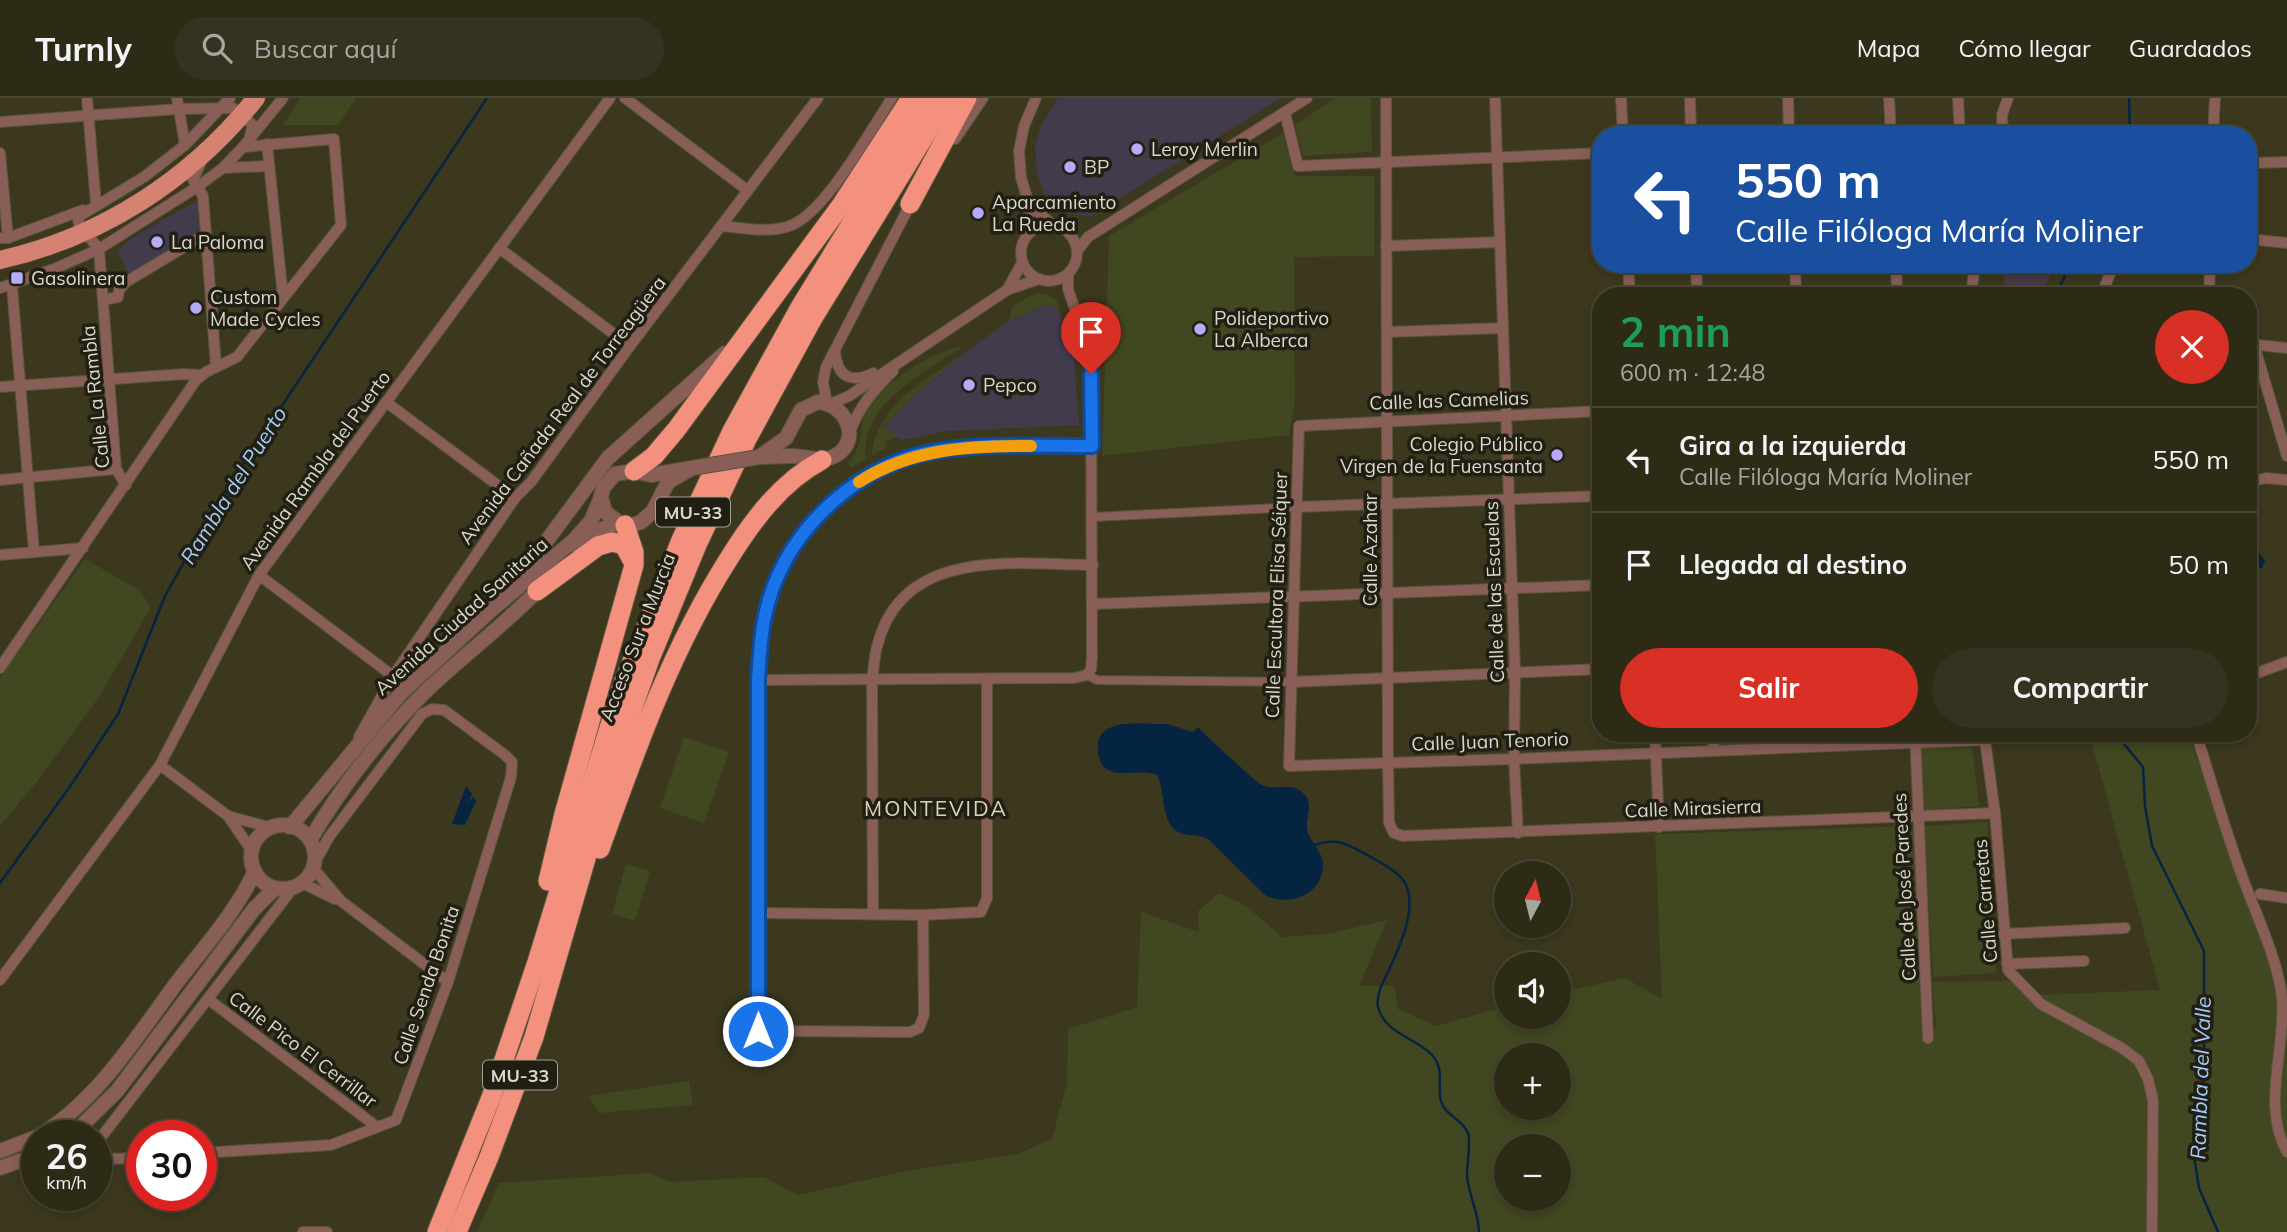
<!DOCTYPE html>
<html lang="es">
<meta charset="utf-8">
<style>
:root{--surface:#2d2a16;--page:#35321f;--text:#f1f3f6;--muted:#a7a7a1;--line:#484635;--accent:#d93025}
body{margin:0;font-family:Mulish,sans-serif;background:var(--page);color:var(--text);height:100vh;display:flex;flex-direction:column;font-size:26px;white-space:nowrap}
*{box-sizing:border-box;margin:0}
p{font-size:23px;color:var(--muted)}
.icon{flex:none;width:38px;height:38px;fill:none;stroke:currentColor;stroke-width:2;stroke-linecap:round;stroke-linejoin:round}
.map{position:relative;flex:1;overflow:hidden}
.side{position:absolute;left:1592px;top:189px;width:665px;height:455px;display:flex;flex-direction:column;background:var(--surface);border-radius:28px;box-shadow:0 4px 10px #0003,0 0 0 2px var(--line)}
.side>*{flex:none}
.guide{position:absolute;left:1592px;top:28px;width:665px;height:147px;border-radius:28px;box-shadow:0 4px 10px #0003,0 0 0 2px var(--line);background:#1a4fa0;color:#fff;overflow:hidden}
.needle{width:46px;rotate:7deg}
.tools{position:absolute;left:1494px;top:763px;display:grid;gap:14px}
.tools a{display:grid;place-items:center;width:77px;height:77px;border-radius:50%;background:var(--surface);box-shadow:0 4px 10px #0003,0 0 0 2px var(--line);font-size:35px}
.speed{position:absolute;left:21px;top:1022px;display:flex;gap:14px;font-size:35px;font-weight:700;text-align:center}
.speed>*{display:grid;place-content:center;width:91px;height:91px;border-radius:50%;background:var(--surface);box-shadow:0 4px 10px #0003,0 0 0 2px var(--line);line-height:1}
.speed small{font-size:18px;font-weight:400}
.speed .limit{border:10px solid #d22;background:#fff;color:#111}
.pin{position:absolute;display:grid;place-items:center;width:60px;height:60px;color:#fff;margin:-72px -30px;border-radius:50% 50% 50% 0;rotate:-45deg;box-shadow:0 0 7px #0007}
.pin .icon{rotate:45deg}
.me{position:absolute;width:77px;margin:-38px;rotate:0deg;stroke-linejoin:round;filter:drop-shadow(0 0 5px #0008)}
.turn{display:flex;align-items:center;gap:24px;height:147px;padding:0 28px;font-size:32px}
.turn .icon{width:91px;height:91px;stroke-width:2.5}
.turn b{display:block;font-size:49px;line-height:60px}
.round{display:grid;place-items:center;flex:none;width:74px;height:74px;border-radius:37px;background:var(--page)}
.head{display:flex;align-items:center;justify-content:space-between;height:119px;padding:0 28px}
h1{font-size:42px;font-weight:700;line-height:52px;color:#1e9e55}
.primary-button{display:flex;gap:14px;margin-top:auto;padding:14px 28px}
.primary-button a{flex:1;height:80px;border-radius:42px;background:var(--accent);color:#fff;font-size:28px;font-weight:700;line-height:80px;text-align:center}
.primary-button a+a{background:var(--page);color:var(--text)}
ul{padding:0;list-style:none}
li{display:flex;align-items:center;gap:21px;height:105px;padding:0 28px;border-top:2px solid var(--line)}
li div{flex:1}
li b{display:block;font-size:26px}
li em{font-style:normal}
header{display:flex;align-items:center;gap:42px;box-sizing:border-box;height:98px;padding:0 35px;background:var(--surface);border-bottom:2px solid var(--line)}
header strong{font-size:33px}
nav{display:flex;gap:38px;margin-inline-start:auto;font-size:24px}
.search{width:490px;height:63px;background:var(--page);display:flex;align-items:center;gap:18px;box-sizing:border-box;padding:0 24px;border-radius:38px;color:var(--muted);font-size:26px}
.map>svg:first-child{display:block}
.commercial{fill:#423b4c}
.industrial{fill:#493945}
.green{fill:#414720;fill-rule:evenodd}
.water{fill:#052441}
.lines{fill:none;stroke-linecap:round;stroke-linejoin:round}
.stream{stroke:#052441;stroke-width:2.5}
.pedestrian-casing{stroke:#58553d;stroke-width:10}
.minor-casing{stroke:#58553d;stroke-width:12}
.tertiary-casing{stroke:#58553d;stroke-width:16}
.primary-casing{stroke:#58553d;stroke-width:19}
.motorway-casing{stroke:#58553d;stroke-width:21}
.pedestrian{stroke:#885e56;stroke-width:8}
.minor{stroke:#885e56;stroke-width:10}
.tertiary{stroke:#885e56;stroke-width:14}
.primary{stroke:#d58273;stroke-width:18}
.motorway{stroke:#f4907e;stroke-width:19}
.tertiary-bridge-casing{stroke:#58553d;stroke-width:16;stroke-linecap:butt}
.tertiary-bridge{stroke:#885e56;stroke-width:14}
.route-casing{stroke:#114b97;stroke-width:18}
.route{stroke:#1a73e8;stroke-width:12}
.slow{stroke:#f59e0b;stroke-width:12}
.poi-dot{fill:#b6abf8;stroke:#211f13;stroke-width:2.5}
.labels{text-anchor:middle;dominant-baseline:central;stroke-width:7;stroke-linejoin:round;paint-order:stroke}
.shield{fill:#211f13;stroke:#a2a092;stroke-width:2}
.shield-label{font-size:18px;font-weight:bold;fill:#dad8c9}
.poi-label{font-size:19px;fill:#dad8c9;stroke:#211f13;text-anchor:start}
.street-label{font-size:19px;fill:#dad8c9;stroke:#211f13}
.water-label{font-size:21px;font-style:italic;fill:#a4cdf9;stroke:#211f13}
.neighbourhood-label{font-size:21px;letter-spacing:2px;fill:#d8d4b5;stroke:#211f13}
</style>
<header>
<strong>Turnly</strong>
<div class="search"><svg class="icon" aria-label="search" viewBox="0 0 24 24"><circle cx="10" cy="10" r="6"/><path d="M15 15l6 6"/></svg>Buscar aquí</div>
<nav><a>Mapa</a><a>Cómo llegar</a><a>Guardados</a></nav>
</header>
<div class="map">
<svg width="2287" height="1134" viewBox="0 0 2287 1134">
<rect width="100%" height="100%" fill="#3c381e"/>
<g class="commercial">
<path d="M1058,0H1281L1090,119L1068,115L1055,108L1044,95L1037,76L1035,47L1041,29Z"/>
<path d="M197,103L200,135L129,177L117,152L140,135Z"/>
<path d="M1044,208H1054L1060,214L1074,258L1079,327L948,333L900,342L884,329L913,298L976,246L1009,223Z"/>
</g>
<path class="industrial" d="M1987,166H2057L2042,193L2024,190L2022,198H2002L2005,175Z"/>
<g class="green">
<path d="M300,0H356L338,27H283Z"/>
<path d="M1336,0H1371L1372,54L1303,58L1295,27Z"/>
<path d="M1283,35L1295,78H1374V158L1294,159L1295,303L1289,337L1102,358L1109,138Z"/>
<path d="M1039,195L1048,197L1057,203L1060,214L1054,208H1044L1009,223L1012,209L1029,198Z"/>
<path d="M964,248C927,272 858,307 866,361L850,370L848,365C866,347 857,325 869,304C896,280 928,254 964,248Z"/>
<path d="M963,257L913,298L884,328L897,339L885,344L887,349L872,357C877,307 925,282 963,257Z"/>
<path d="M85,461L139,492L151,509L99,599L38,682L0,728V580Z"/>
<path d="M2089,635H2188L2283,903L2287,904V1134H477L499,1085L649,1075L670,1084L764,1079L798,1097L906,1073L1017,1056L1052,1041L1067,985L1068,931L1137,909L1141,814L1199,834L1198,813L1219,795L1245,807L1282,839L1327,836L1387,822L1359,888H1394L1398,911L1436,928L1507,908V919H1559V895L1625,880L1662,901L1655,736L1914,728L1923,935L1936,930L1932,884L2023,883L2038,897L2160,892ZM1507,957H1559V1010H1507ZM1507,1048H1559V1101H1507Z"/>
<path d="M684,639L729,654L704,725L660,710Z"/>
<path d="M1919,649L1972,650L1979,708L1922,712Z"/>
<path d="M1987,724L1996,875L1933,879L1924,728Z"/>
<path d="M626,766L650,773L635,823L612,816Z"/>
<path d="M689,983L693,1007L600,1015L588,998Z"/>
</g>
<g class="water">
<path d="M2254,448L2258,449L2260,456L2265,463L2262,470L2255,469L2250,454Z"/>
<path d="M1167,626L1193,634L1198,629C1213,644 1229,659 1245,673C1250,677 1256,684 1262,687C1275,693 1292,684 1303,695C1315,705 1305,719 1307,731C1309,743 1322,753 1323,765C1324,796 1290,810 1265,797L1208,741C1198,736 1189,738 1180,735C1160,726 1166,694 1157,677C1141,671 1122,679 1108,672C1101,668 1099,661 1098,653C1094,617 1143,627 1167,626Z"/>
<path d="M466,688L472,696L467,707L473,698L476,703L465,727L452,726Z"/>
</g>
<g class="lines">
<g class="stream">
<path d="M2129,0L2130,37"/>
<path d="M2055,198L2071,166"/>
<path d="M2115,635L2143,669L2145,708L2152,748L2204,853V976L2193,1052L2199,1090L2218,1134"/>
<path d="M1315,747C1339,739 1348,747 1369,758C1381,765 1400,774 1406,787C1417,813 1399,850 1388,874C1383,884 1376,896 1378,909C1385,936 1415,939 1432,957C1445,971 1437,988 1441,1003C1445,1018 1463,1021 1468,1035C1471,1043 1467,1066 1467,1077C1468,1096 1479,1115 1479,1134"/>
<path d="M0,785L69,690L118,616L165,498L215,408L487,0"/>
</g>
<defs>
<g id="pedestrian">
<path d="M1093,419L1296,409"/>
<path d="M1087,577L1097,582L1291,584"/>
</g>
<g id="minor">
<path d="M87,0L96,106"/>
<path d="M177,0L185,47"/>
<path d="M625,0L747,92"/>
<path d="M1386,0L1388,664L1389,725L1394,735L1403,738L1995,715"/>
<path d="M1495,0L1515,574L1514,661L1518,735"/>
<path d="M1621,0L1623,37"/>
<path d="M1690,0L1691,37"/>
<path d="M1788,0L1789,37"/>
<path d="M1889,0L1891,37"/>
<path d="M1958,0L1960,37"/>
<path d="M1285,15L1298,68L1601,55"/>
<path d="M0,24L178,11L233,10L253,27L250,38"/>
<path d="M2003,37L2002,17L2008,0"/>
<path d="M2213,37L2215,0"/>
<path d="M955,41L983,0"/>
<path d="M267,46L283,199"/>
<path d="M0,55L8,140"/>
<path d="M202,62L193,82L203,98L216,268"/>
<path d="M2249,65L2287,64"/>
<path d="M223,70L268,68"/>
<path d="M1029,107L1052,126"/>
<circle cx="1049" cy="155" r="28"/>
<path d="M722,128C744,130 770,136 792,127C827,112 870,33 892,0"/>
<path d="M1026,138L1029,107L1021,79L1019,53L1024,28L1036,0"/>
<path d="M0,140H8L83,112"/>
<path d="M2249,141L2287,145"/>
<path d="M1386,148L1500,144"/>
<path d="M499,150L630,248"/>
<path d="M99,151L116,371L126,387"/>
<path d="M99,151C92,139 78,136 78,119L144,79L185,47L230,0"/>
<path d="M1078,152L1088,139L1307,0"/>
<path d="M1628,166L1630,198"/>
<path d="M1696,166L1697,198"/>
<path d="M1795,166L1796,198"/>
<path d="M1896,166L1897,198"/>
<path d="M12,188L34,454"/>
<path d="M0,190L54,171L99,151L197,89L223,70L243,49L283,0"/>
<path d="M1007,192L1022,165"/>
<path d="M1971,198L1975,166"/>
<path d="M2101,198L2114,166"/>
<path d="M2209,198L2210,166"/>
<path d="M103,202L118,199L119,192L126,184L206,136"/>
<path d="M1387,234L1503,230"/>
<path d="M2249,246L2287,250"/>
<path d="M2254,247L2287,358"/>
<path d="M835,253C837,279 851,286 873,275"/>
<path d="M0,289L184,276L201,277"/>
<path d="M386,304L515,400"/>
<path d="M827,305L823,284L826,269L912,103"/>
<path d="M830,306L849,298L1007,192L1039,181"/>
<path d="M1601,313L1299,328L1289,668L1514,661L1985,642"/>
<path d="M850,334C859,308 874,292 893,273"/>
<path d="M0,382L116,371"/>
<path d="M2249,384L2266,380L2287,382"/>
<path d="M1296,409L1601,398"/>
<path d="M0,457L83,450"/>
<path d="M259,477L393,578"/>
<path d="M1093,506L1601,487"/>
<path d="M0,570L196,282L206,274L237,259L341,127L334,41L243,49"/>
<path d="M2249,578L2287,564"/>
<path d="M758,582L1074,580L1087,577L1091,571L1092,559L1091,276L1080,226L1068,191V176"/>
<path d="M1291,584L1601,571"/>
<path d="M1655,635L1659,729"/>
<path d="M1713,635L1714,652"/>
<path d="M1915,635L1928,940"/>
<path d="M1984,635L1995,715L2008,872L2041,906L2122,950L2139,963L2148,981L2153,1002L2152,1134"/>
<path d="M2196,635C2211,683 2225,731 2242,778C2255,814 2279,864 2282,901C2286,951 2261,1008 2287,1054"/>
<path d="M359,639L393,578L515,400L531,384L630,248L818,0"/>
<path d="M160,667L228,718L252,753"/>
<path d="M228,718L272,730"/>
<path d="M313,770L341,803L448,884"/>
<path d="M302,785L335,801"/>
<path d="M2260,796L2287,800"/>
<path d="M758,815L923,817L981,814L987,800V581"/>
<path d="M873,816L872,581C874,570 874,559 877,549C901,448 1015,466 1093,467"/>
<path d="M2003,836L2125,830"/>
<path d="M2007,866L2084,863"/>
<path d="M0,882L160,667L259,477L610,0"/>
<path d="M208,901L377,1029"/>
<circle cx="758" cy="948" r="16"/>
<path d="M758,933V582C760,555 761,528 769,502C791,428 860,366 937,353C988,345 1041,348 1092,348"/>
<path d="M769,937L789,933L897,934H910L919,930L924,917L923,817"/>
<path d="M201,1055L331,1047L396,1022L448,884L511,679L512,664L505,657L444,612L432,611L422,616L329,739L314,766"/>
<path d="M142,1059C125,1060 94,1068 99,1042L293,790"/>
<path d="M303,1134H327"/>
</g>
<g id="tertiary">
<path d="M818,304C850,307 863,348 830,360C818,364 805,358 792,358C781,358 770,359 759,359L786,340L801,312Z"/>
<path d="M692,370L668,384L653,413L641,424L633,427L621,426L605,414L601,399L603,390L615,376L634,373L651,377Z"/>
<path d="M578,449L599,432L619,425"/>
<path d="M510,489L534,460L608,360L725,255"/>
<circle cx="283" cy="759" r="32"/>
<path d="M290,729L401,595L489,514L574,442L591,423L601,399"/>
<path d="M310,742C342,688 383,635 428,591C465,556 508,524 543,487"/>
<path d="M39,1038C99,1001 137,938 178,883C205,848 236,814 255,773"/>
<path d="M71,1038L117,993L254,811L275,790"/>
<path d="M0,1053L37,1039"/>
<path d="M0,1070L37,1057"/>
</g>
<path id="primary" d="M0,162C102,139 190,82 256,0"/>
<g id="motorway">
<path d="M910,106L967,0"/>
<path d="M634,373L654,358L676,332L842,106L911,0"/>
<path d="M537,493L598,448L612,444L624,447L632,462"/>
<path d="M600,751C636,651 671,552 728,462C752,423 781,384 822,362"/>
<path d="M548,783L564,716L634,467V454L625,427"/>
<path d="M437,1134L492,997L537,864L621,591L681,442L732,333L799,211L928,0"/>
<path d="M457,1134L489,1059L534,939L617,654L650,561L697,447L747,341L813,220L948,0"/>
</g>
</defs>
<use href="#pedestrian" class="pedestrian-casing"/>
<use href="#minor" class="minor-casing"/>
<use href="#tertiary" class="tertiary-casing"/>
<use href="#primary" class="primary-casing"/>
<use href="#motorway" class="motorway-casing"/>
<use href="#pedestrian" class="pedestrian"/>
<use href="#minor" class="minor"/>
<use href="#tertiary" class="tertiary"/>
<use href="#primary" class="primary"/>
<use href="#motorway" class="motorway"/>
<defs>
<path id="tertiary-bridge" d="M692,370L759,359"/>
</defs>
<use href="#tertiary-bridge" class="tertiary-bridge-casing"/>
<use href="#tertiary-bridge" class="tertiary-bridge"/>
</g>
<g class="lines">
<defs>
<path id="route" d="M758,933V582C760,555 761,528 769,502C791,428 860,365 937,353C988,345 1041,348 1092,348L1091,276"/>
</defs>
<use href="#route" class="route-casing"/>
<use href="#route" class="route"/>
<path class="slow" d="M859,384C912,350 970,348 1031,348"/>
</g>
<g class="poi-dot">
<circle cx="1137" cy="51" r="7"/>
<circle cx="1070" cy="69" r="7"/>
<circle cx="978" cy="115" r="7"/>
<circle cx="157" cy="144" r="7"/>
<rect x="10" y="173" width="14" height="14" rx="3.5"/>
<circle cx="196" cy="210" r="7"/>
<circle cx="1200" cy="231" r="7"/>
<circle cx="969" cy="287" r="7"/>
<circle cx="1557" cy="357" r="7"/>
</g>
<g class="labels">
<g class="shield">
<rect x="656" y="399.5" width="74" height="29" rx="5"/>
<rect x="483" y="962.5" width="74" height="29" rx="5"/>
</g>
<g class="shield-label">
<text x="693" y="414">MU-33</text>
<text x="520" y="977">MU-33</text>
</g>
<g class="poi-label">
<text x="1151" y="51">Leroy Merlin</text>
<text x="1084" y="69">BP</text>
<text x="992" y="104">Aparcamiento<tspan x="992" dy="22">La Rueda</tspan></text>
<text x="171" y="144">La Paloma</text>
<text x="31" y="180">Gasolinera</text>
<text x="210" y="199">Custom<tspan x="210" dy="22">Made Cycles</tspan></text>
<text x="1214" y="220">Polideportivo<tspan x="1214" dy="22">La Alberca</tspan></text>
<text x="983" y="287">Pepco</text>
<text x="1543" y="346" text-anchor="end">Colegio Público<tspan x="1543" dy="22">Virgen de la Fuensanta</tspan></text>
</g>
<g class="street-label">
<text transform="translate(95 299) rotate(-96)">Calle La Rambla</text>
<text transform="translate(1449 302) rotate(-2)">Calle las Camelias</text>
<text transform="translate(562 312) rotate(-53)">Avenida Cañada Real de Torreagüera</text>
<text transform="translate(315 372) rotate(-54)">Avenida Rambla del Puerto</text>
<text transform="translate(1370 452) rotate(-90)">Calle Azahar</text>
<text transform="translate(1494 494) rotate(-92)">Calle de las Escuelas</text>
<text transform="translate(1276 497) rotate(-88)">Calle Escultora Elisa Séiquer</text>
<text transform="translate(461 518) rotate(-42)">Avenida Ciudad Sanitaria</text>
<text transform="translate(637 539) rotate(-69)">Acceso Sur a Murcia</text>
<text transform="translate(1490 643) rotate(-2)">Calle Juan Tenorio</text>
<text transform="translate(1693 710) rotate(-2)">Calle Mirasierra</text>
<text transform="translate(1904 789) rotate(-93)">Calle de José Paredes</text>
<text transform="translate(1985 803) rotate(-95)">Calle Carretas</text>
<text transform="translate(426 887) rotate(-71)">Calle Senda Bonita</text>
<text transform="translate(303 951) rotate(37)">Calle Pico El Cerrillar</text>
</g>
<g class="water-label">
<text transform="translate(233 387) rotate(-58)">Rambla del Puerto</text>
<text transform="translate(2200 980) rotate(-88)">Rambla del Valle</text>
</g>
<g class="neighbourhood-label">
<text x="936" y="710">MONTEVIDA</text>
</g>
</g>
</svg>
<div class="tools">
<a><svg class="needle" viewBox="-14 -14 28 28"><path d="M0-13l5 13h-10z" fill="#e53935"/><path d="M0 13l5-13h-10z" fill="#a7a7a1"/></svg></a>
<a><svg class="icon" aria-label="sound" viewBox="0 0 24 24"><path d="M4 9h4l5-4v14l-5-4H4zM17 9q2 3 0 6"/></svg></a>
<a>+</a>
<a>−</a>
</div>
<div class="speed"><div>26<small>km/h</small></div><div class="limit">30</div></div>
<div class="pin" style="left:1091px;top:276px;background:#d93025"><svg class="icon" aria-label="arrive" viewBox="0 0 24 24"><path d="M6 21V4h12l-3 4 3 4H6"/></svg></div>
<svg class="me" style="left:758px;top:933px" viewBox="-20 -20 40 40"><circle r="17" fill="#1a73e8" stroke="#fff" stroke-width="3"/><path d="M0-11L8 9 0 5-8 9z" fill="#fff"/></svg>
<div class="guide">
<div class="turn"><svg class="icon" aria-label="left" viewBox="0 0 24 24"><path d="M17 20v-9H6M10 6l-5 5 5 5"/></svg><div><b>550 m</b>Calle Filóloga María Moliner</div></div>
</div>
<section class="side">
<div class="head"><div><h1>2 min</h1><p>600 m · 12:48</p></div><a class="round" style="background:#d93025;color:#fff"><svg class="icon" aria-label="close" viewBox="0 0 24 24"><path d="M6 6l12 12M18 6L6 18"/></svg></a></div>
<ul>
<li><svg class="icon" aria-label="left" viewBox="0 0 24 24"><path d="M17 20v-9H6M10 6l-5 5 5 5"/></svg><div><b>Gira a la izquierda</b><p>Calle Filóloga María Moliner</p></div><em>550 m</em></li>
<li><svg class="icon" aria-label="arrive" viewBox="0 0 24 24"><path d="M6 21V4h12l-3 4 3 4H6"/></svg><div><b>Llegada al destino</b></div><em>50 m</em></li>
</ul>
<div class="primary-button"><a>Salir</a><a>Compartir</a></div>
</section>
</div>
